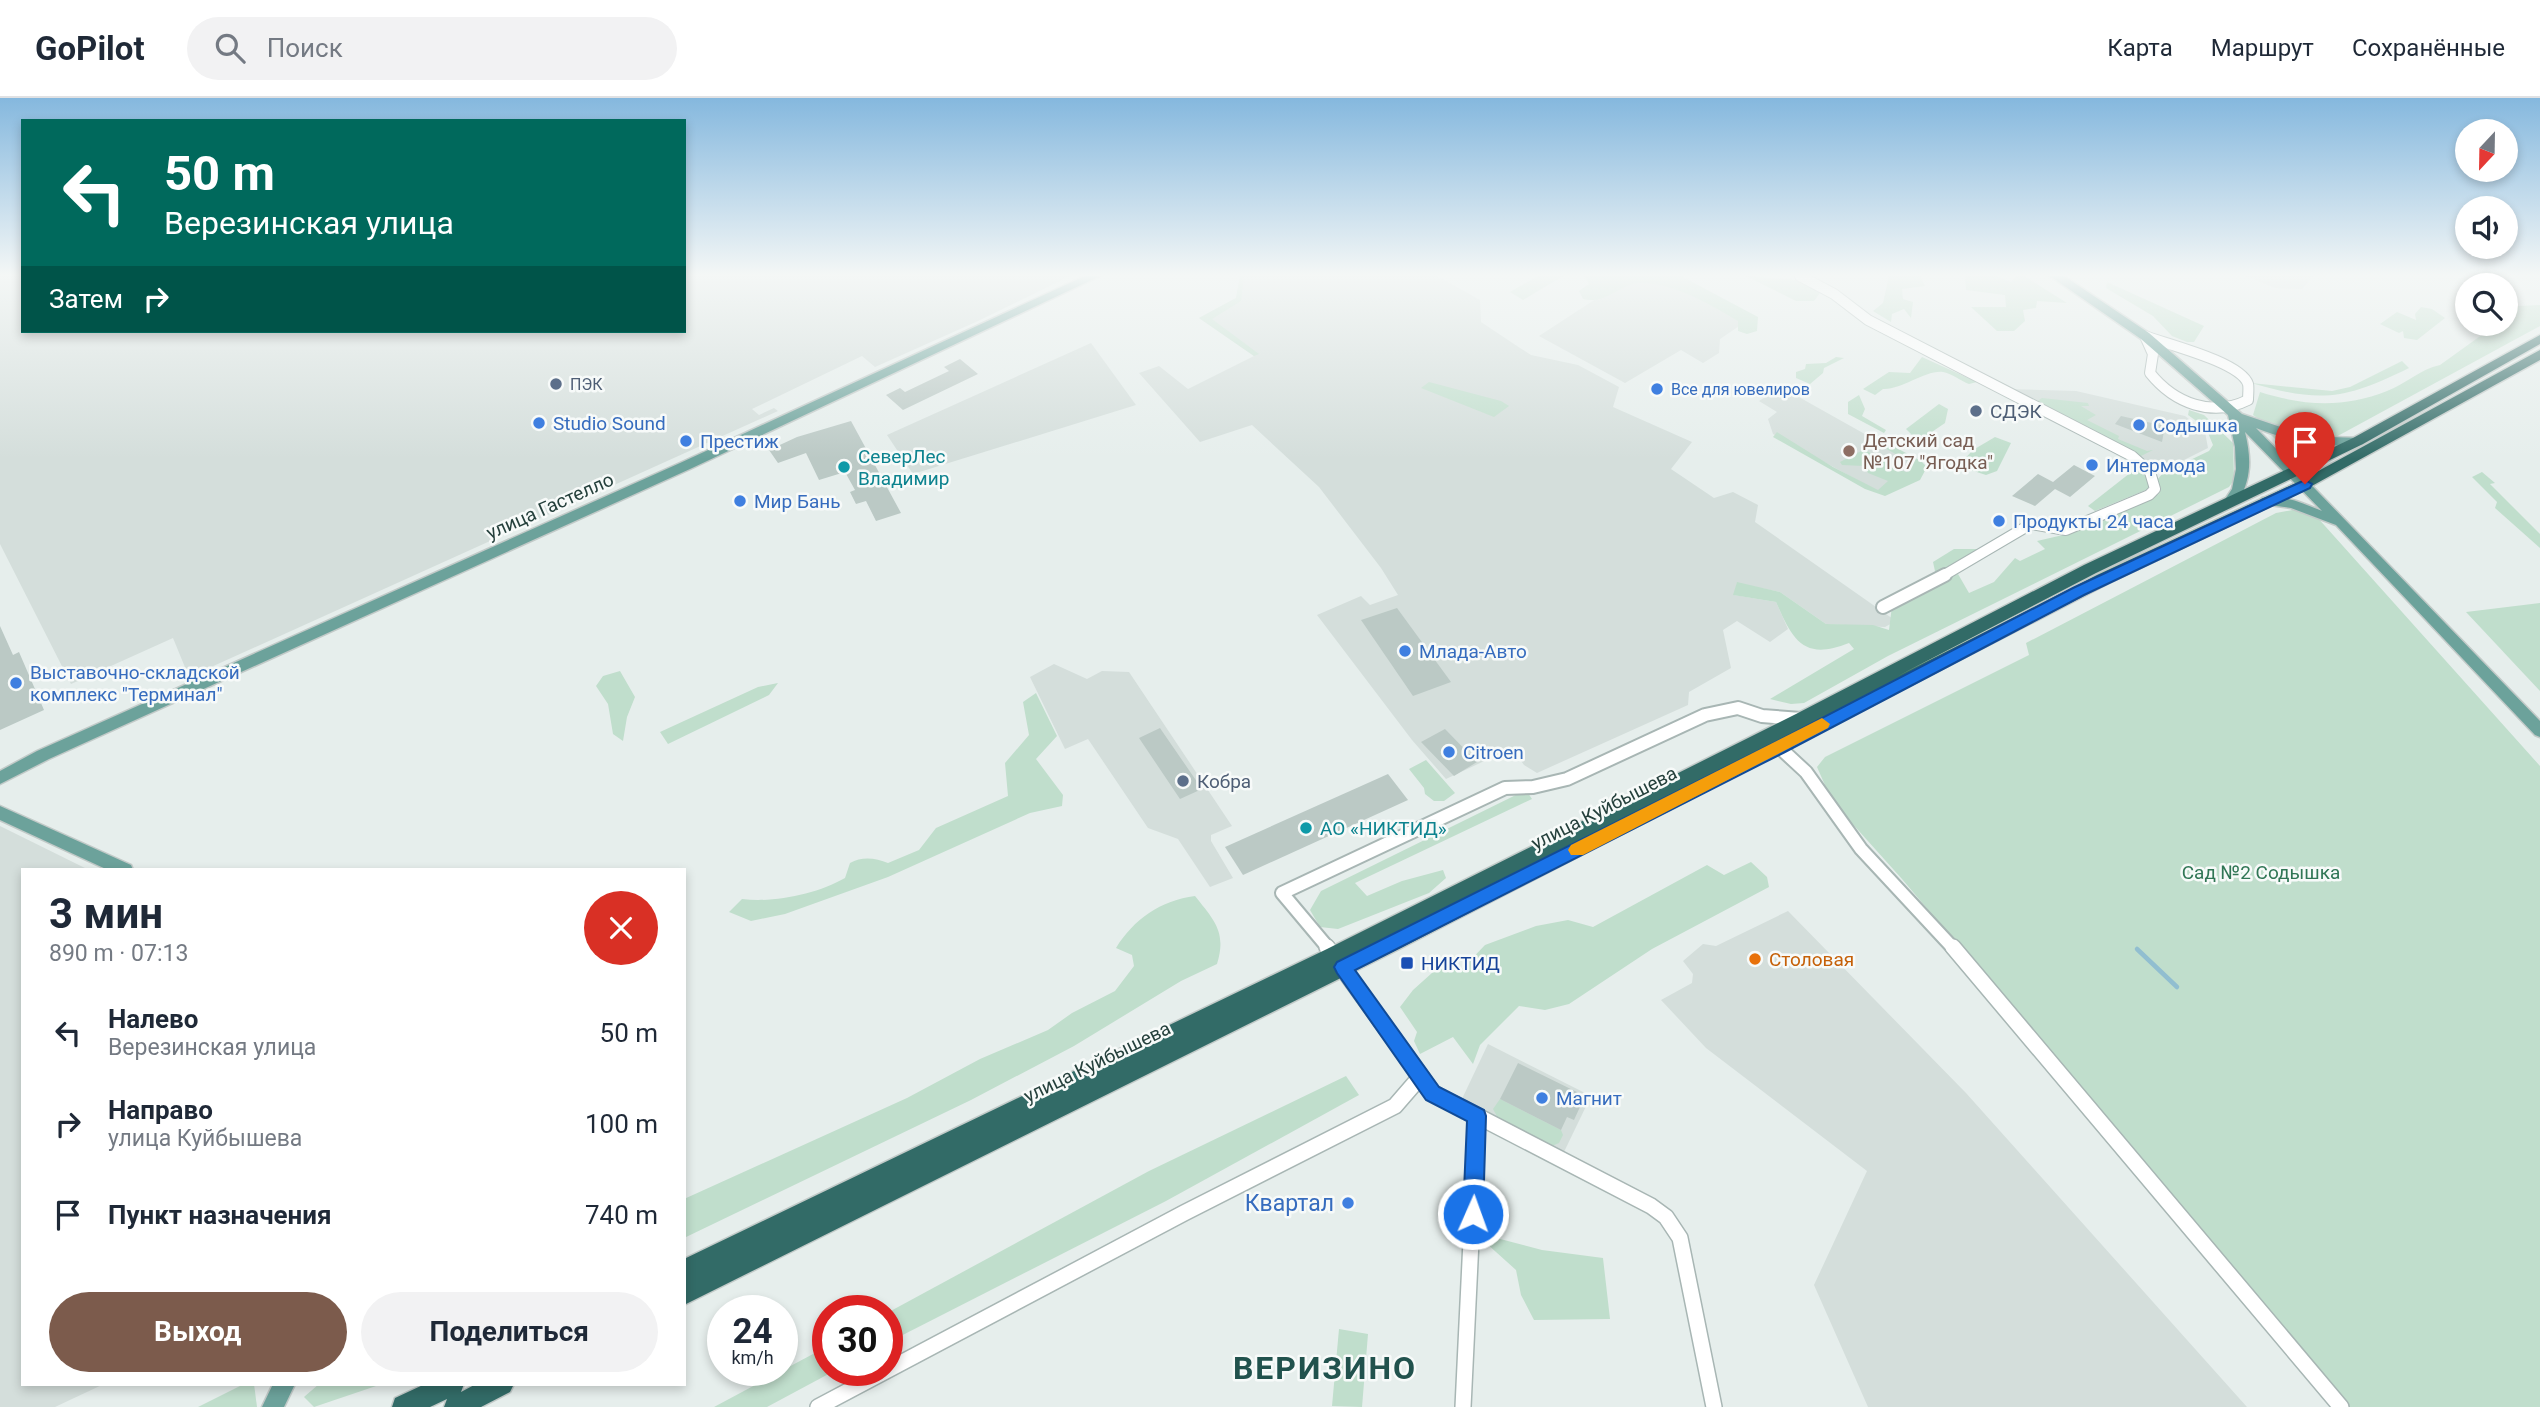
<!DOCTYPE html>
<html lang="ru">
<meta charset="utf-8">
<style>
:root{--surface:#fff;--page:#f2f2f3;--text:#1f2937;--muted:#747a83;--line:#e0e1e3;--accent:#7c5b4c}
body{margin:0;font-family:Roboto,sans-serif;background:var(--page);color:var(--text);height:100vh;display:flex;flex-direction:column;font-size:26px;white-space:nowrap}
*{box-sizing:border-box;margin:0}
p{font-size:23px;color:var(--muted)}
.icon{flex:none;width:38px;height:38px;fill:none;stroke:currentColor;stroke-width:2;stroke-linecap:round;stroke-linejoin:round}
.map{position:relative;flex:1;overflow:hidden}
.drawer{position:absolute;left:21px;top:770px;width:665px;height:518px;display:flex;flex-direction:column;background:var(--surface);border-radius:0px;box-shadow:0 4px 10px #0003}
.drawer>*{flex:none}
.top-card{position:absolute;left:21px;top:21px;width:665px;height:214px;border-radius:0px;box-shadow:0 4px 10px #0003;background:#00695c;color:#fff;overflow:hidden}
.needle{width:46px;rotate:202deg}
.buttons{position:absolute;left:2455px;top:21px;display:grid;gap:14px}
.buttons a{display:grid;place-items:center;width:63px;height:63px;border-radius:50%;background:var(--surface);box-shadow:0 4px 10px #0003;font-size:35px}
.speed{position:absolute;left:707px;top:1197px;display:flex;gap:14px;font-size:35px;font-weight:700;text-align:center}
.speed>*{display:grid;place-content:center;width:91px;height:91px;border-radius:50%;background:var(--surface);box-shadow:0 4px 10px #0003;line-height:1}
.speed small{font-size:18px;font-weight:400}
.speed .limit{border:10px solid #d22;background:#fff;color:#111}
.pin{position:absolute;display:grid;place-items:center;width:60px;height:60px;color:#fff;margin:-72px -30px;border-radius:50% 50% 50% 0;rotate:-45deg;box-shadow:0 0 7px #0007}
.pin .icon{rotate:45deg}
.me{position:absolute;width:77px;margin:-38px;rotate:2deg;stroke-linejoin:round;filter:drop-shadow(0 0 5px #0008)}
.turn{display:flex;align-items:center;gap:24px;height:147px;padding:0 28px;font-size:32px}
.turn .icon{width:91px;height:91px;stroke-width:2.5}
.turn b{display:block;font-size:49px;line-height:60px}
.then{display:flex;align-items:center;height:66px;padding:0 28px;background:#0003;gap:14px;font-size:26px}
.round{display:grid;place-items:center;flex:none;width:74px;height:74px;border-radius:37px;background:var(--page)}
.overview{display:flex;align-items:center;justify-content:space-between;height:119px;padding:0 28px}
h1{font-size:42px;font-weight:700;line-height:52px}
.primary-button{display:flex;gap:14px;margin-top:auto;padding:14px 28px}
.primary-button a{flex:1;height:80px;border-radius:42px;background:var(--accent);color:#fff;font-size:28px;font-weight:700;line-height:80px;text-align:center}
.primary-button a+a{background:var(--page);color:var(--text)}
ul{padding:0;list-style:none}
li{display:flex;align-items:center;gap:21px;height:91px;padding:0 28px}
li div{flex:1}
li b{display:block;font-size:26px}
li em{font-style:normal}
header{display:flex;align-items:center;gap:42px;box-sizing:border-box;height:98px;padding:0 35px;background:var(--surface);border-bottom:2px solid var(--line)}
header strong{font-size:33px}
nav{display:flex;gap:38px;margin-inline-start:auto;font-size:24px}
.search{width:490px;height:63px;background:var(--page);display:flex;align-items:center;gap:18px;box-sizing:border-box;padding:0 24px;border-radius:38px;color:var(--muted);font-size:26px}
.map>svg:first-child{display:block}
.built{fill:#d4dedb}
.green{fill:#c0decc}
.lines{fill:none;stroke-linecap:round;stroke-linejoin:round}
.stream{stroke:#91bed0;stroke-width:4.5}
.building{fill:#bbc9c5}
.minor-far2-casing{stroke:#a8b6b4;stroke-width:12}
.minor-far1-casing{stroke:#a8b6b4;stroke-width:16}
.minor-casing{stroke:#a8b6b4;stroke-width:18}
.major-casing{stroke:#c2cac8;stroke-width:3}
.highway-casing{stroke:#c2cac8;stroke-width:3}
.minor-far2{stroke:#fff;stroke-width:10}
.minor-far1{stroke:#fff;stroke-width:12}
.minor{stroke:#fff;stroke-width:15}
.major{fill:#6ca29b;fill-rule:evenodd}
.highway{fill:#326b67;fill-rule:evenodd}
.route{fill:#1a73e8;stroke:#114b97;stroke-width:2}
.slow{fill:#f59e0b}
.service-dot{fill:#5c6f8a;stroke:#f7faf9;stroke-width:2.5}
.shop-dot{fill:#3f7fe0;stroke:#f7faf9;stroke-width:2.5}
.education-dot{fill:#8d6e63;stroke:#f7faf9;stroke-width:2.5}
.culture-dot{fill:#0f9aa8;stroke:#f7faf9;stroke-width:2.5}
.food-dot{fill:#e8710a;stroke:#f7faf9;stroke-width:2.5}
.transit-dot{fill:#1a4fb4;stroke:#f7faf9;stroke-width:2.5}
.labels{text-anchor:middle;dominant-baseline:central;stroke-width:5;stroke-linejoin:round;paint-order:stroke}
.far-service-label{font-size:16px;fill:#4e5e75;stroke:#f7faf9;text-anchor:start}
.far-shop-label{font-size:16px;fill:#366cbe;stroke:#f7faf9;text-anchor:start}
.service-label{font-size:19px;fill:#4e5e75;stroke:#f7faf9;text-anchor:start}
.shop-label{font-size:19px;fill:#366cbe;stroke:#f7faf9;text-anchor:start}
.education-label{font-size:19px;fill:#785e54;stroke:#f7faf9;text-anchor:start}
.culture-label{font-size:19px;fill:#0d838f;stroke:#f7faf9;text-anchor:start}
.street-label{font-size:19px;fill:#25403c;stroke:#f7faf9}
.park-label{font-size:19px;fill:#307655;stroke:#f7faf9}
.food-label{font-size:19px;fill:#c56008;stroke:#f7faf9;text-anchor:start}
.transit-label{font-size:19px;fill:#164399;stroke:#f7faf9;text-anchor:start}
.near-shop-label{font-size:23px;fill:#366cbe;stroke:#f7faf9;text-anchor:end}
.near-district-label{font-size:32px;font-weight:bold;letter-spacing:2px;fill:#21524d;stroke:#f7faf9}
</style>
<header>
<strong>GoPilot</strong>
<div class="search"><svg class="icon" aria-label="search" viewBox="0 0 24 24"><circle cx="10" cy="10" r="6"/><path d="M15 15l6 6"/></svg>Поиск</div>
<nav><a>Карта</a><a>Маршрут</a><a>Сохранённые</a></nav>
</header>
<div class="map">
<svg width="2540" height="1309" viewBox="0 0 2540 1309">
<rect width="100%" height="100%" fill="#e6eeec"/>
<g class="built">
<path d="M0,178H23V233H684V178H1070L978,223L875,269L862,258L752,311L759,317L774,310L778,313L189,579L173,540L71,586L0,446Z"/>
<path d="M1240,178H1437L1480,202L1481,224L1520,250L1531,257L1578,267L1619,289L1613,309L1692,344L1671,371L1714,400L1733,394L1758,407L1755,424L1896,523L1885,529L1826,526L1780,494L1737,485L1734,497L1776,504L1788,531L1770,544L1737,523L1723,532L1731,570L1689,594L1688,607L1537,675L1524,667L1512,650L1446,681L1412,642L1317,517L1361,498L1370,507L1398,497L1381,470L1319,389L1252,327L1200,344L1139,275L1159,268L1188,291L1254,258L1199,220L1236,200Z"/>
<path d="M1631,178H1660L1748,222L1720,241L1719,255L1703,265L1681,252L1625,285L1539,238Z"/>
<path d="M2246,178H2313L2302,191L2275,190Z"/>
<path d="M1091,245L1136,307L913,376L887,337Z"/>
<path d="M1781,289L1920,367L1881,395L1773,336L1768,321L1777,314L1759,303Z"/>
<path d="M2008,291L2076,293L2185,318L2205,334L2208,350L2158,375L2142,363Z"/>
<path d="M1054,566L1087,581L1102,573L1129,574L1232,728L1211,737V743L1233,780L1210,789L1178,741L1148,730L1088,641L1065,651L1030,579Z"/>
<path d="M0,728L89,772H23V1286H104L55,1309H0Z"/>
<path d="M1788,813L1966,995L2247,1309H1868L1814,1187L1867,1073L1706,950L1661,902L1692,885L1693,876L1683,863L1703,846L1716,848Z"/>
<path d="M1488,946L1591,998L1563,1056L1461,1003Z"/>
</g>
<g class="green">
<path d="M1240,178H1244L1241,203L1212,221L1259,256L1254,258L1199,220L1236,200Z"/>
<path d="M1538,178H1563L1523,202L1510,194Z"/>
<path d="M1584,178H1681L1758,219L1757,233L1747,236L1738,233V223C1710,206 1671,183 1637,185C1620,187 1604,207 1583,201L1579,193L1589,186Z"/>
<path d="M1746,178L1796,182L1820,195L1814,203H1796Z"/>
<path d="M1889,178H1920L1925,188L1902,191L1903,201L1913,204L1911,220L1904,211L1892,216L1891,224L1873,213L1883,205Z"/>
<path d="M1965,178H1996L2011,184L2016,178H2024L2067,205L2037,203L2036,210L2023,212L2025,223L2014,233H1997L1971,209H2006L2005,197L1966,192Z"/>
<path d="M2107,184L2204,228L2194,244H2187L2172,238L2153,218L2106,190Z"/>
<path d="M2540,207V228L2334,340L2266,326L2253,317L2260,294C2304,308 2344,310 2387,293C2406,286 2420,271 2440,267L2497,226H2506V215L2518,208Z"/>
<path d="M2421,209L2432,211L2445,220L2417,242L2404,240L2403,233L2399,235L2380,226L2397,214L2416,222L2415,216Z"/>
<path d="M1836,259L1844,260L1824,270L1823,275L1810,286L1796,280V274L1805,271L1806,266L1826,265Z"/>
<path d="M1922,259L1977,284L1969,286C1961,283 1951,275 1943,274C1925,272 1902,292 1883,291L1875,297L1863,291L1889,274L1910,275Z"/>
<path d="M2402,263L2409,270C2344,302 2321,305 2251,285L2332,293L2350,289Z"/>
<path d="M1429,284L1501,303L1509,308L1494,319L1421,290Z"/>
<path d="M1859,297L1865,311L1862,318L1886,332L1884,335L1848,316V304Z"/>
<path d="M2042,300L2088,305L2089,308H2081L2096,317L2087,322L2119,338L2118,341L2147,353L2153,352L2139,359L2036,304Z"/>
<path d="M1939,306L1948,311L1945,325L1923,340H1915L1906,331Z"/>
<path d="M2189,312L2204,317L2233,345L2234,382L2229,389L1888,558L1804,605L1791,606L1770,601L1854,551L1849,545C1804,563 1793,543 1776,504L1733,497L1737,484L1780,494L1826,526L1873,527L1889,532L1892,508L1944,485V481L1958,476L1969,495L1994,484L2015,460L2020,463L2045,451L2037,443L2063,437L2159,396L2161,391L2157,382L2163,375L2209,353L2213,347L2206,330L2188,317Z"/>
<path d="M1777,334L1833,369L1878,392L1888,383L1868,375L1864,368L1842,367L1840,364L1865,351L1878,361L1889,363L1888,369L1907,374L1912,365L1872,343L1876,339L1921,363L1927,369L1920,382L1885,398L1865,391L1773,339Z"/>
<path d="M2271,337L2323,347L2325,350C2297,362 2292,357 2271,337Z"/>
<path d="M1995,339L2011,345L1997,373L1986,377L1958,368L1973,352Z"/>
<path d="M2139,368L2149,384L2148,391L2095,413L2088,408Z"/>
<path d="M2482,374L2495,385L2490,386L2540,436V450L2495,410L2497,404L2472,379Z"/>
<path d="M2308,409L2540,668V1309H2349L1902,781L1832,703L1817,669L1825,659L2029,557L2026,545L2276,415Z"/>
<path d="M1954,451H1984L1940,476L1935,473L1933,464Z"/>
<path d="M2540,505V593L2466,514Z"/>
<path d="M620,573L635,599L627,619L623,643L613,636L608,606L596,588L603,578Z"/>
<path d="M778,585L769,597L668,646L660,634L758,589Z"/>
<path d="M1036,595L1057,638L1036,661L1063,697L1062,708L1030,715L888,779L785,816L751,823L729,814L742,801C774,805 817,796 845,780L850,765C862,758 876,760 888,765L919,752L936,730L1008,698L1005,665L1029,637L1023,604Z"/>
<path d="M1426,662L1455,695L1444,703H1434L1425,696L1424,690L1409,671Z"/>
<path d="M1526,692L1532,701L1355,785L1367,798L1402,783L1443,772L1446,780L1429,795L1338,831L1320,829L1310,812L1321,793Z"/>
<path d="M1751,764L1767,779L1769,789L1652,851L1569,906L1545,912L1519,908L1480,947L1473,966L1453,939L1420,956L1414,943L1417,934L1400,909L1413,892L1442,866L1462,871L1485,847L1536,828L1568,822L1593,829L1707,767L1724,777Z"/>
<path d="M1195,798C1214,822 1227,834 1217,866L1181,883L1074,948L971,1002L684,1140V1101L907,1000L980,961L1048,932L1072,915L1115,893L1134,868L1132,857L1116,850C1133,822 1161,802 1195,798Z"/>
<path d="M1346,978L1359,997L1166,1103L887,1245V1215L1149,1073Z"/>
<path d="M1500,1001L1561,1032L1563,1037L1559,1045L1552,1048L1499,1022L1493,1011Z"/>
<path d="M1485,1137L1542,1152L1603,1160L1610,1221L1534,1222L1521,1197L1516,1172L1486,1145Z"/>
<path d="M1339,1231L1368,1236L1362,1309L1332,1308Z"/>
<path d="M828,1248V1272H836L767,1309H714Z"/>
<path d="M244,1286H254L257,1309H198Z"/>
<path d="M319,1286H382L314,1309L304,1299Z"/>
</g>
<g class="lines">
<path class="stream" d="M2137,851L2177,889"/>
</g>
<g class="building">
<path d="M960,261L978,276L903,312L886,297L900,290L905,294L949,273L944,269Z"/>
<path d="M2121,318L2165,328L2162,344L2115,326Z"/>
<path d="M851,323L901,415L876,423L866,403L856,406L850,394L855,392L845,374L819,382L806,355L778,365L769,352L797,339Z"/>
<path d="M2074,367L2095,378L2070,399L2055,391L2035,408L2012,398L2038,376L2053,384Z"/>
<path d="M1397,510L1451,584L1413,598L1361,522Z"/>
<path d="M0,528L13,557L19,554L44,612L0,632Z"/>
<path d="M1160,630L1162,633L1202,691L1180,701L1139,640Z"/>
<path d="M1445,631L1477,664L1454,678L1421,644Z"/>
<path d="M1388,676L1408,702L1243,777L1225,749Z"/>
<path d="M1518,965L1585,998L1574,1022L1567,1019L1561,1032L1500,1001Z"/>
</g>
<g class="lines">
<defs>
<g id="minor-far2">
<path d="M1800,178L1834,196L1868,222L2132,358L2150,374L2155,391L2149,397L2066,432L2031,426L1941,479"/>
<path d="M2145,238C2166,246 2241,264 2248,286C2249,290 2248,297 2248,302C2212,320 2174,305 2150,275L2153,256Z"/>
</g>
<g id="minor-far1">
<path d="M1883,509L1945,477"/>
<path d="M1779,649L1806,674L1861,751L1954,851"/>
<path d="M1329,851L1282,795L1505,690L1533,689L1567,681L1705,617L1738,610L1762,618L1801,621"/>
</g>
<g id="minor">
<path d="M1327,849L1433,995L1651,1108L1666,1119L1680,1140L1714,1309"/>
<path d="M1953,849L2341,1309"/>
<path d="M818,1309L1184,1115L1395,1008L1421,978"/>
<path d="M1463,1309L1477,1018"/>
</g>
<g id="major">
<path d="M1085,178H1100L690,371L49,661L0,686V673L37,653L680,365Z"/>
<path d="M2050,178H2064L2149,235L2242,316L2298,335L2329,339L2363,340V346L2358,347C2323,350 2289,343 2256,330L2540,623V639L2535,637L2336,427L2291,410L2262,406L2260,403L2262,400C2283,396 2303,405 2322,413L2245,334C2251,359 2252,381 2238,403H2228L2226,400L2232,391L2236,371L2235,349L2228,317L2141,241Z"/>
<path d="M0,708L131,767L133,772H108L0,722Z"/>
<path d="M273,1286H295L284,1309H262Z"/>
</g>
<g id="highway">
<path d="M2540,237V246L2363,346L2096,475L1898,578L2097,477L2300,383L2540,252V262L2310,389L2109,485L1401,850L684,1207V1161L1327,851L1796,616L2084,467L2353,340Z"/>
<path d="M425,1286H464L461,1294L476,1286H514L510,1294L481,1309H444L447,1301L430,1309H392L395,1300Z"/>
</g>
</defs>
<use href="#minor-far2" class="minor-far2-casing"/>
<use href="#minor-far1" class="minor-far1-casing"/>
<use href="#minor" class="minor-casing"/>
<use href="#major" class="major-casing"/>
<use href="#highway" class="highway-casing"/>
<use href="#minor-far2" class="minor-far2"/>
<use href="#minor-far1" class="minor-far1"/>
<use href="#minor" class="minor"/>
<use href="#major" class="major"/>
<use href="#highway" class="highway"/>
</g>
<linearGradient id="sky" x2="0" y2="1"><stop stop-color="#85b8de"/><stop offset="0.49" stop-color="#f4f7f6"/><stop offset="1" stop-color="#f4f7f6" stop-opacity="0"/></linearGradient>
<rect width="2540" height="361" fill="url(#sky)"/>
<path class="route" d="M2305,382L2312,386L2310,390L2084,497L1785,654L1355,872L1439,989L1484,1012L1486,1018L1483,1116L1480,1123L1473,1126L1466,1123L1463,1116L1467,1023L1426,1002L1337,875L1334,869L1337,864L1774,645L2073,490Z"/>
<path class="slow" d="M1822,620L1830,626L1828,630L1583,757H1571L1568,752L1571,747Z"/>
<g class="service-dot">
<circle cx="556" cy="286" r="7"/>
<circle cx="1976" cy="313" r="7"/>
<circle cx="1183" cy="683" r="7"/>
</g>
<g class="shop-dot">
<circle cx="1657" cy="291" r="7"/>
<circle cx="539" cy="325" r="7"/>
<circle cx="2139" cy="327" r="7"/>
<circle cx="686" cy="343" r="7"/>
<circle cx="2092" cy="367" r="7"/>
<circle cx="740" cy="403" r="7"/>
<circle cx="1999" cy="423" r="7"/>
<circle cx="1405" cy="553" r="7"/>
<circle cx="16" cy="585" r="7"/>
<circle cx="1449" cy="654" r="7"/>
<circle cx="1542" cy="1000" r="7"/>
<circle cx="1348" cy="1105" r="7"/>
</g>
<circle class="education-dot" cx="1849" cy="353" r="7"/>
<g class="culture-dot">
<circle cx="844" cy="369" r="7"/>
<circle cx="1306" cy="730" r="7"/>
</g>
<circle class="food-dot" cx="1755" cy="861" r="7"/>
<rect class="transit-dot" x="1400" y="858" width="14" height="14" rx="3.5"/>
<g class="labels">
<g class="far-service-label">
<text x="570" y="286">ПЭК</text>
</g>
<g class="far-shop-label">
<text x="1671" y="291">Все для ювелиров</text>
</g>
<g class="service-label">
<text x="1990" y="313">СДЭК</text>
<text x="1197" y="683">Кобра</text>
</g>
<g class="shop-label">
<text x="553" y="325">Studio Sound</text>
<text x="2153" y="327">Содышка</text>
<text x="700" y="343">Престиж</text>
<text x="2106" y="367">Интермода</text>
<text x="754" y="403">Мир Бань</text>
<text x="2013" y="423">Продукты 24 часа</text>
<text x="1419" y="553">Млада-Авто</text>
<text x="30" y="574">Выставочно-складской<tspan x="30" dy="22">комплекс "Терминал"</tspan></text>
<text x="1463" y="654">Citroen</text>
<text x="1556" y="1000">Магнит</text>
</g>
<g class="education-label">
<text x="1863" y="342">Детский сад<tspan x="1863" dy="22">№107 "Ягодка"</tspan></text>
</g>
<g class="culture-label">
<text x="858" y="358">СеверЛес<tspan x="858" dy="22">Владимир</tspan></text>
<text x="1320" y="730">АО «НИКТИД»</text>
</g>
<g class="street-label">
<text transform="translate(550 408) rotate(-24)">улица Гастелло</text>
<text transform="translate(1604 710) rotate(-27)">улица Куйбышева</text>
<text transform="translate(1097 964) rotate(-26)">улица Куйбышева</text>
</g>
<g class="park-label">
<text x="2261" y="774">Сад №2 Содышка</text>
</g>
<g class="food-label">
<text x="1769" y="861">Столовая</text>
</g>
<g class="transit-label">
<text x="1421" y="865">НИКТИД</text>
</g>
<g class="near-shop-label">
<text x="1334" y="1105">Квартал</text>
</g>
<g class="near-district-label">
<text x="1325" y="1270">ВЕРИЗИНО</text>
</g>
</g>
</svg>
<div class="buttons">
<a><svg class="needle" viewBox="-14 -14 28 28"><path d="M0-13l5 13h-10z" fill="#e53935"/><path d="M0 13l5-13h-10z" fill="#747a83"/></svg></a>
<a><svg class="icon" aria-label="sound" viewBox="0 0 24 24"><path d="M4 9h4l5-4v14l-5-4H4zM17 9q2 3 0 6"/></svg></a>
<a><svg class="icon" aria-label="search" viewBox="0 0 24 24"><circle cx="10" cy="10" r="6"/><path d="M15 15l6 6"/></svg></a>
</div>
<div class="speed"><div>24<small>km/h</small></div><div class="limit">30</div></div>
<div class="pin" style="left:2305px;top:386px;background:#d93025"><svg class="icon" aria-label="arrive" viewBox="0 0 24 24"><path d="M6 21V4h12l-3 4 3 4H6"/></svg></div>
<svg class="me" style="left:1473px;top:1116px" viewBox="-20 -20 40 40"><circle r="17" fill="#1a73e8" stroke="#fff" stroke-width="3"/><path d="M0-11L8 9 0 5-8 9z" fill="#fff"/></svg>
<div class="top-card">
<div class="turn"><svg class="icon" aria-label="left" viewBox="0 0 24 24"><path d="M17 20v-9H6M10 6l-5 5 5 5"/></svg><div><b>50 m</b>Верезинская улица</div></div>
<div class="then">Затем<svg class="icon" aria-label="right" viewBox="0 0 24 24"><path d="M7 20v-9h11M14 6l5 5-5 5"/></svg></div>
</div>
<section class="drawer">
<div class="overview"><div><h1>3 мин</h1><p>890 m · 07:13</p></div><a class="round" style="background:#d93025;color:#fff"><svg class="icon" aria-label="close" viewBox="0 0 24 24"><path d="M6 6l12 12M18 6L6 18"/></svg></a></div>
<ul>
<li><svg class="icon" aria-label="left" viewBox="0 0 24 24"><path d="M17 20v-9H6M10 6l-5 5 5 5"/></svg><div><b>Налево</b><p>Верезинская улица</p></div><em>50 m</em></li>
<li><svg class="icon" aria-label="right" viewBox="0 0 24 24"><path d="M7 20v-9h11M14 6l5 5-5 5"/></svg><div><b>Направо</b><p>улица Куйбышева</p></div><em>100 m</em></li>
<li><svg class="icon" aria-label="arrive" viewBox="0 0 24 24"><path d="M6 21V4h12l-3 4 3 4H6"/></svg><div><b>Пункт назначения</b></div><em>740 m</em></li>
</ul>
<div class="primary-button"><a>Выход</a><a>Поделиться</a></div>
</section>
</div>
